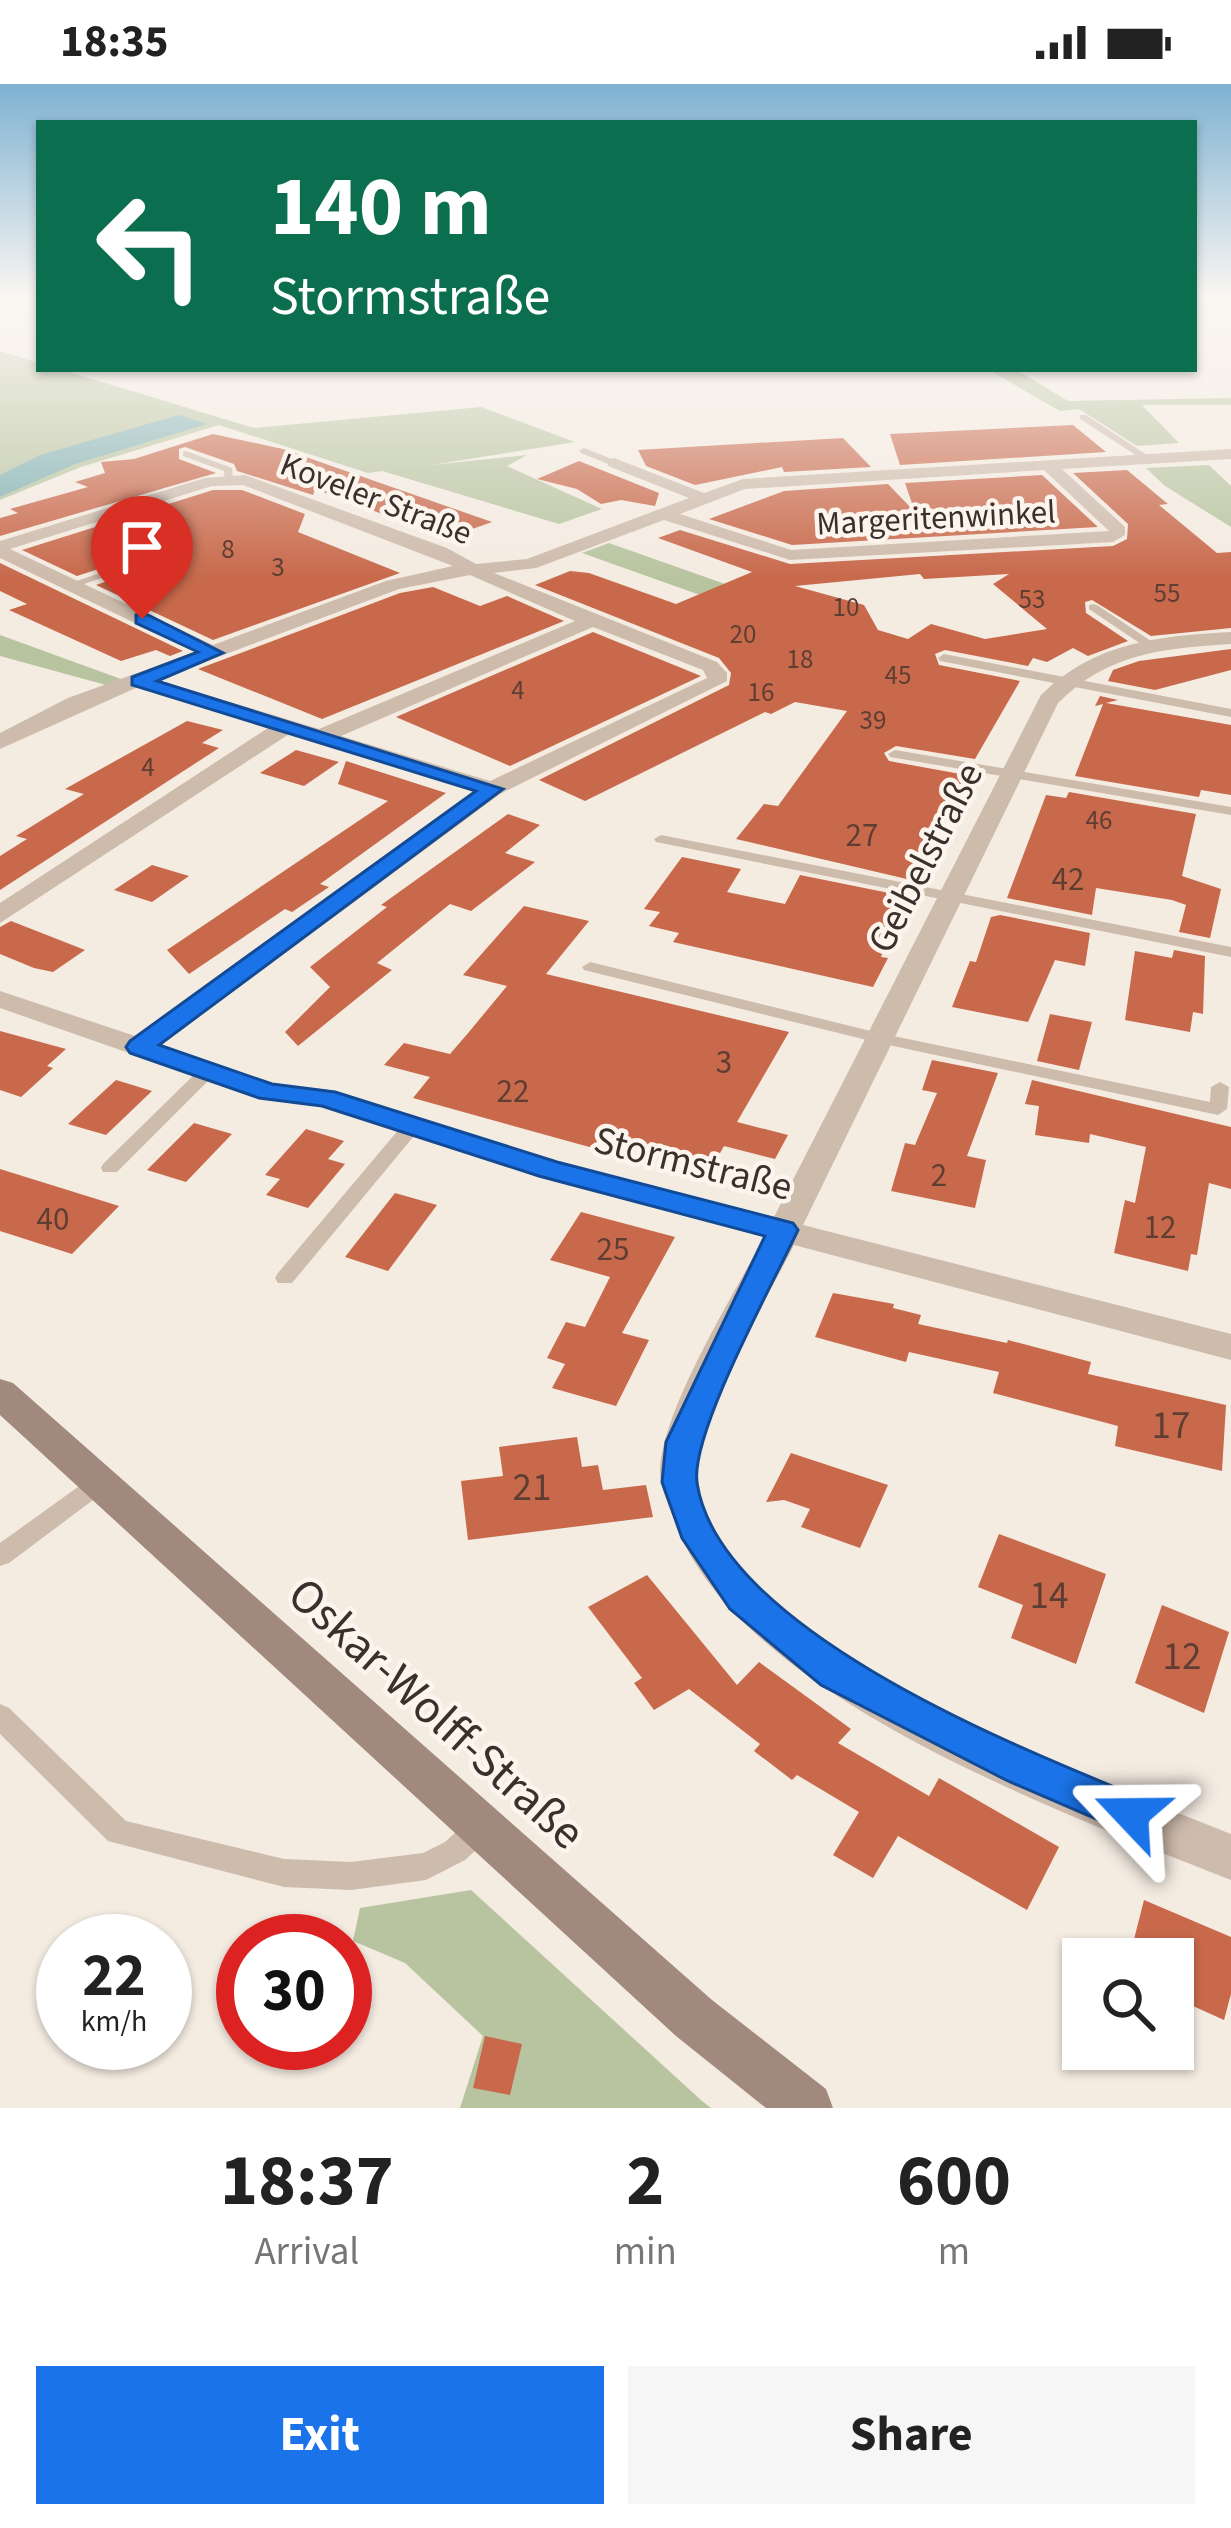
<!DOCTYPE html>
<meta charset="utf-8">
<style>
:root{--surface:#fff;--page:#f6f6f6;--text:#222;--muted:#767676;--accent:#1a73e8}
body{margin:0;font-family:"Source Sans 3",sans-serif;background:var(--page);color:var(--text);height:100vh;display:flex;flex-direction:column;font-size:45px;white-space:nowrap}
*{box-sizing:border-box;margin:0}
p{font-size:39px;color:var(--muted)}
.icon{flex:none;width:66px;height:66px;fill:none;stroke:currentColor;stroke-width:2;stroke-linecap:round;stroke-linejoin:round}
.map{position:relative;height:2024px;overflow:hidden}
.panel{display:flex;flex-direction:column;background:var(--surface);flex:1}
.panel>*{flex:none}
.guide{position:absolute;left:36px;top:36px;width:1161px;height:252px;border-radius:0px;box-shadow:0 3px 9px #0004;background:#0b6e4f;color:#fff;overflow:hidden}
.fabs{position:absolute;left:1062px;top:1854px;display:grid;gap:24px}
.fabs a{display:grid;place-items:center;width:132px;height:132px;border-radius:0px;background:var(--surface);box-shadow:0 3px 9px #0004;font-size:60px}
.speed{position:absolute;left:36px;top:1830px;display:flex;gap:24px;font-size:60px;font-weight:700;text-align:center}
.speed>*{display:grid;place-content:center;width:156px;height:156px;border-radius:50%;background:var(--surface);box-shadow:0 3px 9px #0004;line-height:1}
.speed small{font-size:30px;font-weight:400}
.speed .limit{border:18px solid #d22;background:#fff;color:#111}
.pin{position:absolute;display:grid;place-items:center;width:102px;height:102px;color:#fff;margin:-123px -51px;border-radius:50% 50% 50% 0;rotate:-45deg;box-shadow:0 0 12px #0007}
.pin .icon{rotate:45deg}
.me{position:absolute;width:132px;margin:-66px;rotate:293deg;stroke-linejoin:round;filter:drop-shadow(0 0 9px #0008)}
.turn{display:flex;align-items:center;gap:42px;height:252px;padding:0 36px;font-size:54px}
.turn .icon{width:156px;height:156px;stroke-width:2.5}
.turn b{display:block;font-size:84px;line-height:102px}
.eta{display:flex;justify-content:space-evenly;align-items:center;height:204px;text-align:center}
.eta b{font-size:72px;font-weight:700;line-height:84px}
.cta{display:flex;gap:24px;margin-top:auto;padding:24px 36px}
.cta a{flex:1;height:138px;border-radius:0px;background:var(--accent);color:#fff;font-size:48px;font-weight:700;line-height:138px;text-align:center}
.cta a+a{background:var(--page);color:var(--text)}
.status{display:flex;justify-content:space-between;align-items:center;height:84px;padding:0 60px;background:var(--surface);direction:ltr}
.status svg{height:33px;fill:currentColor}
.map>svg:first-child{display:block}
.green{fill:#b8c4a0}
.water{fill:#7fb0b2}
.building{fill:#c8694b;fill-rule:evenodd}
.lines{fill:none;stroke-linecap:round;stroke-linejoin:round}
.lane{fill:#cdbbac;fill-rule:evenodd}
.street{fill:#cdbbac;fill-rule:evenodd}
.secondary{fill:#a18a7d;fill-rule:evenodd}
.route{fill:#1a73e8;stroke:#114b97;stroke-width:3}
.labels{text-anchor:middle;dominant-baseline:central;stroke-width:9;stroke-linejoin:round;paint-order:stroke}
.far-number-label{font-size:27px;fill:#5e3e33}
.far-street-label{font-size:33px;fill:#3b302b;stroke:#fbf5ee}
.number-label{font-size:33px;fill:#5e3e33}
.street-label{font-size:39px;fill:#3b302b;stroke:#fbf5ee}
.near-number-label{font-size:39px;fill:#5e3e33}
.near-street-label{font-size:48px;fill:#3b302b;stroke:#fbf5ee}
</style>
<div class="status"><b>18:35</b><svg viewBox="0 0 49 12"><path d="M0 12V9h3v3zM5 12V6h3v6zM10 12V3h3v9zM15 12V0h3v12zM26 1h20v11H26zM47 4h2v5h-2z"/></svg></div>
<div class="map">
<svg width="1231" height="2024" viewBox="0 0 1231 2024">
<rect width="100%" height="100%" fill="#f4ebe1"/>
<g class="green">
<path d="M0,267L39,279V285H59L254,344L481,323L575,358L431,381L527,371L507,382L602,425L559,440L382,387L368,389L219,341L81,383L0,416Z"/>
<path d="M987,285H1015L1068,317L1231,314V321H1142L1179,359L1137,362L1079,325L1060,327Z"/>
<path d="M1209,381L1231,402V443L1165,402L1146,384Z"/>
<path d="M609,459L852,545V565L582,469Z"/>
<path d="M0,551L121,595L106,601L0,572Z"/>
<path d="M471,1806L702,2017L711,2024H460L483,1952L405,1879L353,1857L360,1824Z"/>
</g>
<path class="water" d="M179,331L207,340L75,380L0,413V391L40,371Z"/>
<g class="building">
<path d="M1073,341L1106,368L900,381L890,350Z"/>
<path d="M213,350L283,365L492,438L447,454L315,405L313,411L237,387L234,380L185,363L179,365V375L216,389L0,452V434L18,429L10,425L88,403L75,398L105,389L101,378L134,375Z"/>
<path d="M843,354L871,383L784,388L782,383L695,401L646,382L638,366Z"/>
<path d="M579,377L659,409L655,422L621,416L601,420L577,405L537,395Z"/>
<path d="M1127,386L1168,420L1159,421L1217,469L1231,468V544L1151,552L1092,516L1085,518L1086,529L1128,557L1088,572L1073,564L1047,578L1033,574L1028,582L945,566L935,570L939,581L1020,597L975,675L896,662L884,669L889,677L966,691L931,753L944,756L928,787L916,784L911,796L736,755L764,720L778,722L847,627L795,618L771,630L765,628L585,717L539,696L729,601L731,589L719,574L535,501L570,487L589,489L676,520L752,488L658,454L680,446L790,480L1113,462L1127,455L1128,440L1073,389ZM920,490L924,495L1009,490L993,500L1047,545L985,555L931,540L908,555L878,546L864,521L795,502Z"/>
<path d="M1042,391L1098,443L792,461L709,435L784,407L888,400L915,428L905,399Z"/>
<path d="M213,406H242L305,430L298,448L400,489L213,556L96,501L166,477L170,470L163,464L77,492L22,466Z"/>
<path d="M0,479L183,567L170,572L156,566L121,577L9,526L27,520L0,507Z"/>
<path d="M433,503L480,522L507,512L564,537L322,635L198,585L400,509Z"/>
<path d="M593,548L701,592L510,682L396,633Z"/>
<path d="M1231,565V586L1155,606L1108,597L1113,586L1139,577Z"/>
<path d="M1100,612L1118,616L1106,619L1231,641V711L1201,706L1199,713L1075,692L1103,620L1095,622Z"/>
<path d="M187,637L223,646L202,659L219,664L0,806V772L27,755L16,752L84,710L65,705Z"/>
<path d="M296,666L339,678L304,702L260,689Z"/>
<path d="M346,677L446,709L320,800L329,803L292,828L285,825L189,890L167,866L388,717L338,700Z"/>
<path d="M1069,708L1196,730L1182,792L1221,805L1210,854L1179,848L1186,821L1172,816L1096,804L1092,831L1007,814L1046,711L1066,714Z"/>
<path d="M508,730L540,741L505,769L535,778L471,827L450,820L377,879L392,886L298,962L285,948L330,903L310,883L387,823L381,821Z"/>
<path d="M682,773L741,785L727,808L785,820L800,791L904,812L881,873L888,874L873,903L673,858L679,849L649,842L660,828L644,825Z"/>
<path d="M152,781L189,792L152,818L114,806Z"/>
<path d="M524,822L589,837L546,890L789,948L737,1038L788,1051L775,1075L724,1062L712,1083L601,1053L593,1064L413,1014L430,993L384,981L404,959L450,970L469,948L507,902L463,891Z"/>
<path d="M1000,831L1090,849L1085,882L1055,876L1028,938L952,923L970,877L976,878L991,833Z"/>
<path d="M11,837L85,866L53,888L34,884L0,870V843Z"/>
<path d="M1174,866L1205,872L1203,930L1193,928L1190,948L1125,936L1135,867L1172,874Z"/>
<path d="M1050,930L1092,938L1079,986L1037,977Z"/>
<path d="M0,947L66,965L47,982L53,984L21,1013L0,1006Z"/>
<path d="M932,976L998,989L967,1072L986,1076L975,1124L891,1107L905,1059L915,1061L937,1009L922,1006Z"/>
<path d="M116,996L152,1007L106,1051L68,1040Z"/>
<path d="M1032,996L1231,1043V1105L1209,1099L1197,1171L1191,1170L1188,1187L1114,1169L1125,1116L1135,1119L1146,1063L1090,1050L1089,1059L1035,1051L1039,1022L1025,1020Z"/>
<path d="M194,1039L232,1050L186,1098L147,1086Z"/>
<path d="M306,1045L344,1057L328,1075L345,1080L308,1124L266,1111L280,1095L265,1091Z"/>
<path d="M0,1085L119,1122L72,1170L0,1147Z"/>
<path d="M395,1109L437,1121L388,1187L345,1173Z"/>
<path d="M581,1128L675,1153L622,1249L649,1256L616,1322L552,1304L565,1280L547,1274L566,1238L585,1243L610,1193L550,1176Z"/>
<path d="M833,1209L894,1220L893,1224L921,1231L918,1240L1007,1259L1008,1256L1091,1278L1088,1290L1226,1321L1222,1387L1115,1362L1118,1342L993,1309L999,1288L909,1268L906,1278L815,1253Z"/>
<path d="M577,1353L582,1383L598,1381L603,1406L646,1401L653,1433L468,1456L461,1397L503,1392L499,1363Z"/>
<path d="M791,1369L888,1401L860,1464L801,1443L810,1425L784,1416L766,1418Z"/>
<path d="M999,1450L1106,1490L1076,1580L1011,1554L1023,1521L978,1503Z"/>
<path d="M647,1491L737,1601L759,1578L851,1645L838,1659L929,1712L939,1694L1059,1763L1027,1826L898,1752L873,1794L833,1771L859,1728L797,1691L792,1696L754,1667L760,1660L689,1605L654,1626L634,1599L642,1594L588,1523Z"/>
<path d="M1162,1521L1229,1548L1204,1629L1135,1599Z"/>
<path d="M1144,1816L1231,1853V1910L1224,1936L1173,1913V1875H1129Z"/>
<path d="M485,1952L522,1960L510,2011L473,2004Z"/>
</g>
<g class="lines">
<g class="lane">
<path d="M1080,331H1086L1153,375L1145,377L1080,335Z"/>
<path d="M584,364L617,377L619,379L611,381L581,369L579,367Z"/>
<path d="M186,367L232,384L233,395L225,397L224,387L183,372V368Z"/>
<path d="M161,468L166,471L165,473L75,503L65,501Z"/>
<path d="M1093,520L1097,521L1157,561L1147,564L1089,525V521Z"/>
<path d="M944,570L1231,625V633L940,577L938,574Z"/>
<path d="M895,666L1231,723V731L890,673L888,670Z"/>
<path d="M661,751L1231,863V873L656,758L654,755Z"/>
<path d="M590,878L879,949L1210,1018L1211,1003L1220,998L1229,1003L1227,1025L1218,1031L879,959L584,886L582,883Z"/>
<path d="M208,982L217,987L214,991L117,1088H103L101,1084L103,1080L202,983Z"/>
<path d="M412,1036L419,1038L421,1042L419,1046L292,1199H278L275,1194L278,1189L405,1038Z"/>
<path d="M97,1392L105,1395L109,1401L105,1407L9,1479L0,1482V1459L89,1395Z"/>
<path d="M0,1620L9,1624L126,1737L284,1775L351,1778L423,1769L445,1758L471,1734L481,1730L491,1734L495,1743L491,1752L465,1776L426,1796L351,1806L284,1803L108,1757L0,1650Z"/>
</g>
<path class="street" d="M1231,365V375L1062,385L1125,443V451L1113,458L790,476L664,436L536,484L494,489L717,578L727,589V597L500,710L161,961L273,999L337,1007L558,1078L774,1133L1041,611C1095,558 1158,552 1231,548V560C1164,564 1108,569 1058,619L803,1141L1231,1250V1276L794,1161C766,1217 698,1328 698,1388C700,1553 1102,1698 1231,1750V1796C1069,1731 738,1613 675,1438C669,1421 660,1404 660,1386C663,1323 734,1211 764,1153L538,1093L323,1023L258,1014L0,924V907L135,952L474,707L289,650L0,839V819L268,644L138,603L0,665V649L68,614L195,568L0,474V457L205,394L245,391L447,464L476,480L527,475L689,414L608,382V376L614,374L704,409L743,395ZM1044,386L1109,447L791,466L680,430L745,405ZM243,401L453,482L386,497L213,561L10,465L212,402ZM470,491L575,537L319,645L157,596L399,505ZM593,543L703,586L707,594L490,697L341,652Z"/>
<path class="secondary" d="M0,1295L13,1299L712,1916L826,2005L833,2024H766L676,1952L0,1331Z"/>
</g>
<linearGradient id="sky" x2="0" y2="1"><stop stop-color="#7eb2d2"/><stop offset="0.43" stop-color="#faf6f2"/><stop offset="1" stop-color="#faf6f2" stop-opacity="0"/></linearGradient>
<rect width="1231" height="494" fill="url(#sky)"/>
<path class="route" d="M136,531H148L223,569L157,597L503,705L159,961L272,1000L335,1008L557,1078L793,1139L798,1146C774,1198 690,1349 697,1399C720,1547 1022,1665 1146,1716L1152,1730L1146,1744L1131,1750L1008,1697L821,1601L730,1525L682,1454L662,1398L666,1358L765,1152L539,1092L322,1022L259,1014L130,969L126,963L130,957L476,707L132,601V593L198,568L136,539Z"/>
<g class="labels">
<g class="far-number-label">
<text x="228" y="465">8</text>
<text x="278" y="483">3</text>
<text x="1167" y="509">55</text>
<text x="1032" y="515">53</text>
<text x="846" y="523">10</text>
<text x="743" y="550">20</text>
<text x="800" y="575">18</text>
<text x="898" y="591">45</text>
<text x="518" y="606">4</text>
<text x="761" y="608">16</text>
<text x="873" y="636">39</text>
<text x="148" y="683">4</text>
<text x="1099" y="736">46</text>
</g>
<g class="far-street-label">
<text transform="translate(376 415) rotate(21)">Koveler Straße</text>
<text transform="translate(936 434) rotate(-3)">Margeritenwinkel</text>
</g>
<g class="number-label">
<text x="862" y="751">27</text>
<text x="1068" y="795">42</text>
<text x="724" y="978">3</text>
<text x="513" y="1007">22</text>
<text x="939" y="1091">2</text>
<text x="53" y="1135">40</text>
<text x="1160" y="1143">12</text>
<text x="613" y="1165">25</text>
</g>
<g class="street-label">
<text transform="translate(926 774) rotate(-63)">Geibelstraße</text>
<text transform="translate(693 1080) rotate(14)">Stormstraße</text>
</g>
<g class="near-number-label">
<text x="1171" y="1342">17</text>
<text x="532" y="1404">21</text>
<text x="1049" y="1512">14</text>
<text x="1182" y="1573">12</text>
</g>
<g class="near-street-label">
<text transform="translate(436 1630) rotate(42)">Oskar-Wolff-Straße</text>
</g>
</g>
</svg>
<div class="fabs">
<a><svg class="icon" aria-label="search" viewBox="0 0 24 24"><circle cx="10" cy="10" r="6"/><path d="M15 15l6 6"/></svg></a>
</div>
<div class="speed"><div>22<small>km/h</small></div><div class="limit">30</div></div>
<div class="pin" style="left:142px;top:535px;background:#d93025"><svg class="icon" aria-label="arrive" viewBox="0 0 24 24"><path d="M6 21V4h12l-3 4 3 4H6"/></svg></div>
<svg class="me" style="left:1131px;top:1730px" viewBox="-20 -20 40 40"><path d="M0-17L14 15 0 8-14 15z" fill="#1a73e8" stroke="#fff" stroke-width="4"/></svg>
<div class="guide">
<div class="turn"><svg class="icon" aria-label="left" viewBox="0 0 24 24"><path d="M17 20v-9H6M10 6l-5 5 5 5"/></svg><div><b>140 m</b>Stormstraße</div></div>
</div>
</div>
<section class="panel">
<div class="eta">
<div><b>18:37</b><p>Arrival</p></div>
<div><b>2</b><p>min</p></div>
<div><b>600</b><p>m</p></div>
</div>
<div class="cta"><a>Exit</a><a>Share</a></div>
</section>
